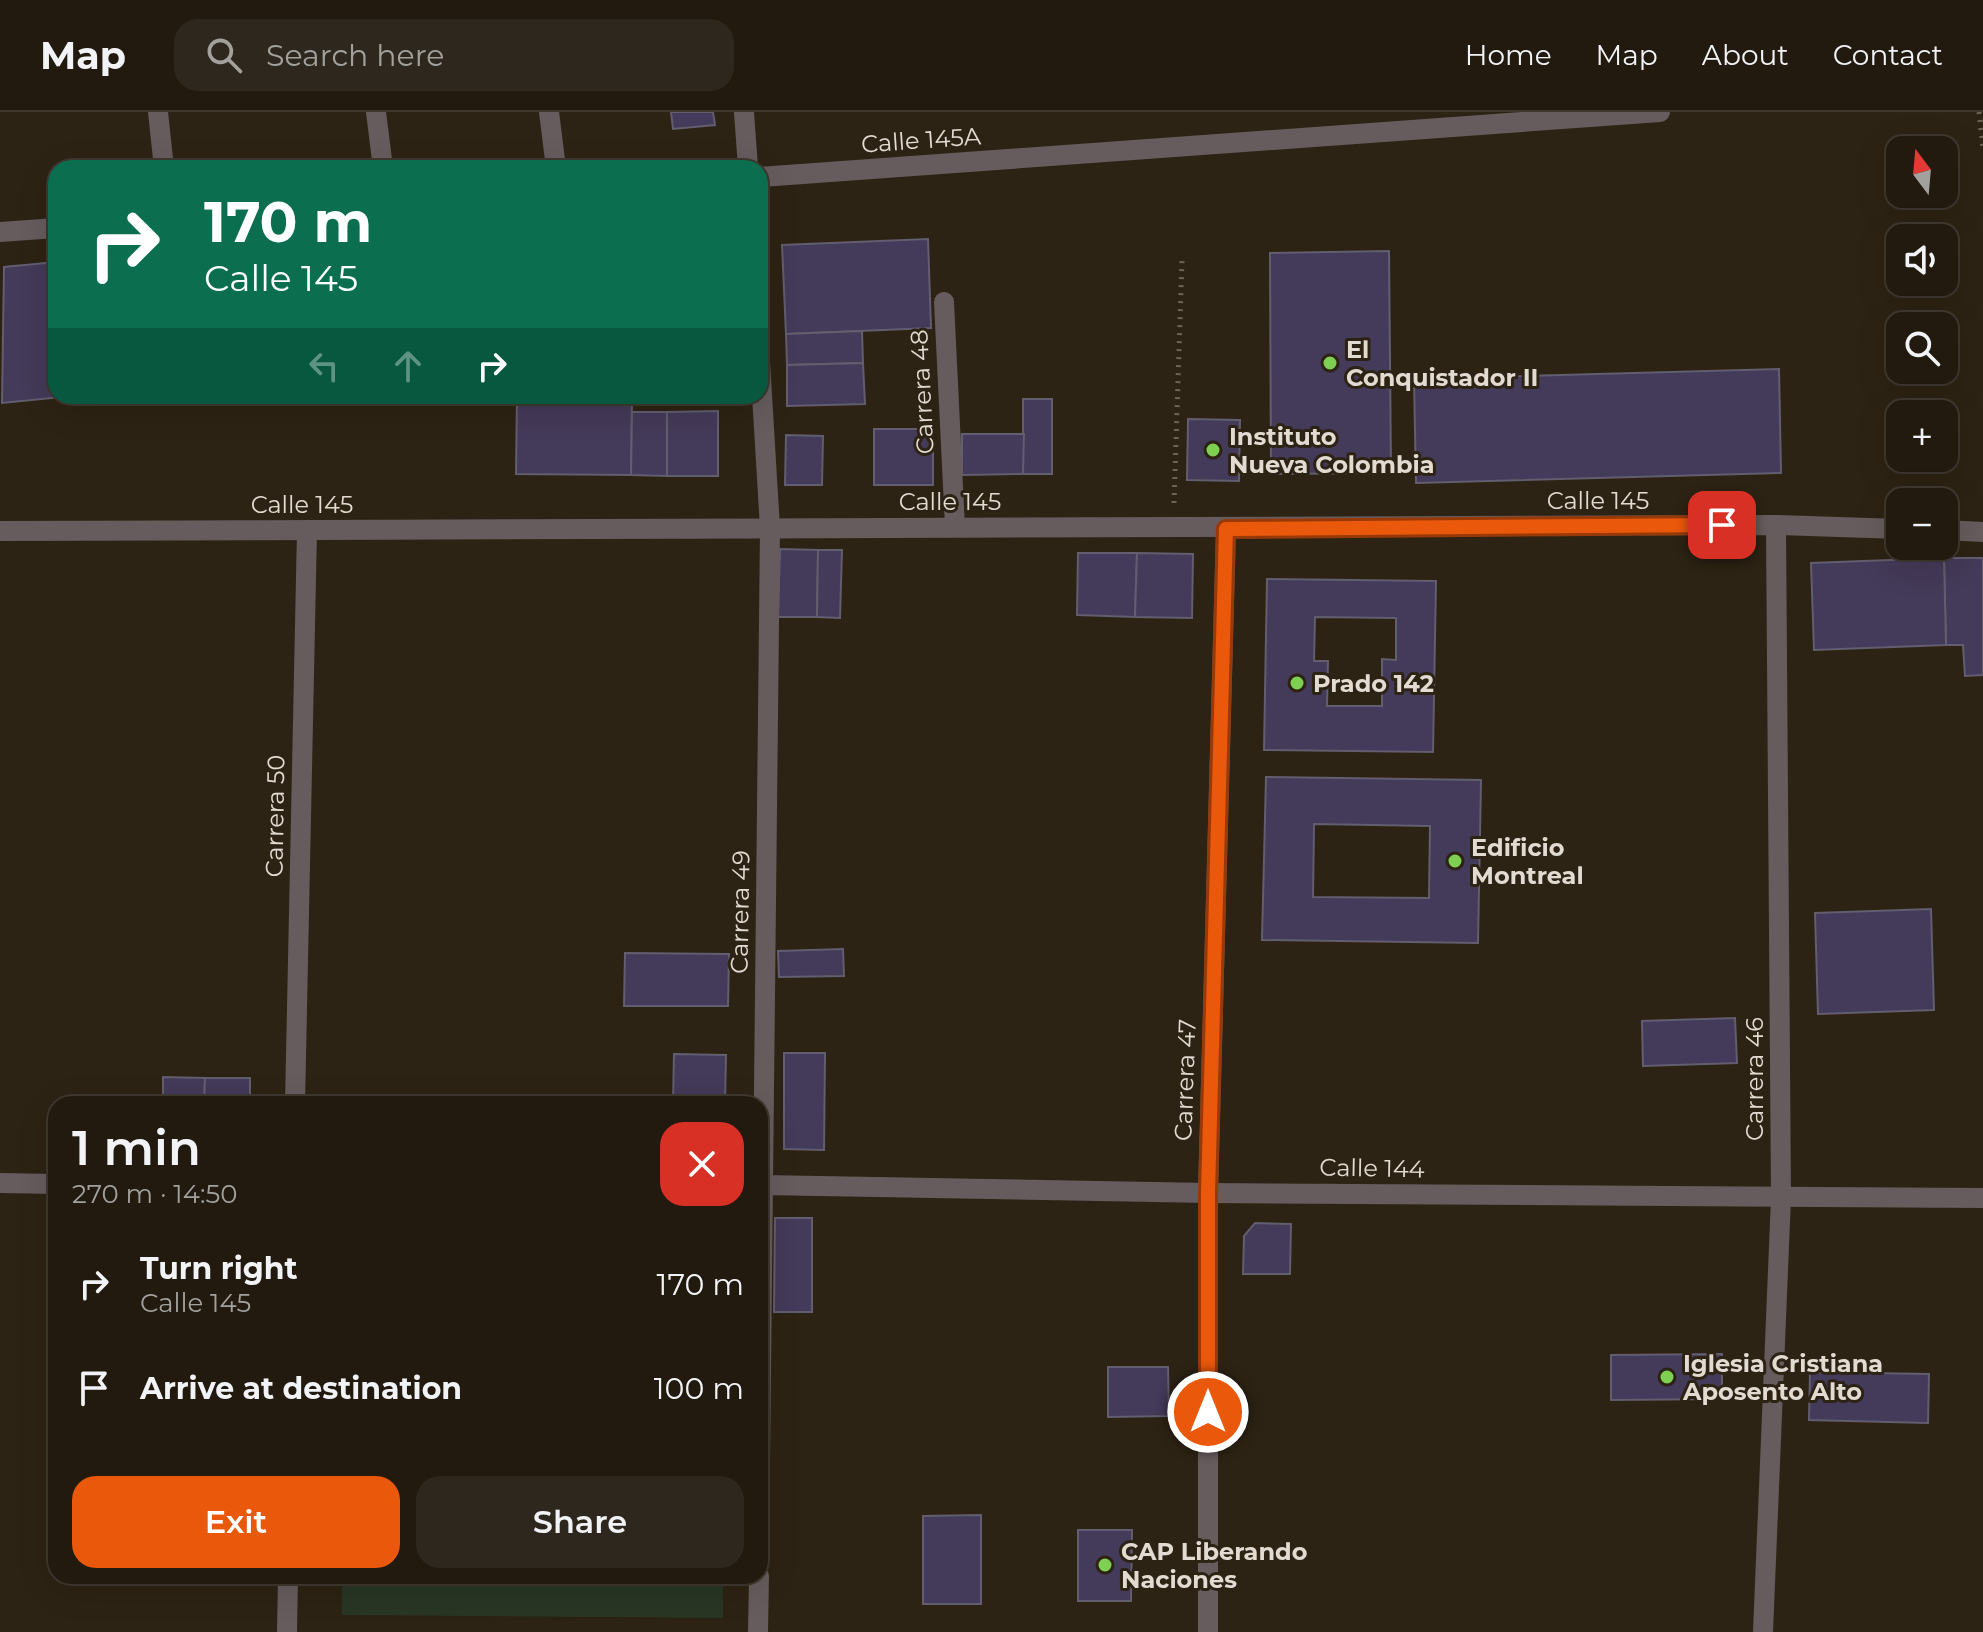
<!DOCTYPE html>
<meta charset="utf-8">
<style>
:root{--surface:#221a0f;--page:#2e271d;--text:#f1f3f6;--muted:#a2a19e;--line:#3f382f;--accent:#ea580c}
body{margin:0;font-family:Montserrat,sans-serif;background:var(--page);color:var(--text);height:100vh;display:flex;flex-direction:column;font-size:30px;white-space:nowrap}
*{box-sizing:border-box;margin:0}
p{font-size:26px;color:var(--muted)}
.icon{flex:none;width:44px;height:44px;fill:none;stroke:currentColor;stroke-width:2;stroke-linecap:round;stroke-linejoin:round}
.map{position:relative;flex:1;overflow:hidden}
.sheet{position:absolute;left:48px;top:984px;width:720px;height:488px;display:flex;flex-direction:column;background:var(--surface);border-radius:24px;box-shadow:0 8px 32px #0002,0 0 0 2px var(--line)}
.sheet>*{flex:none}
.top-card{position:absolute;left:48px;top:48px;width:720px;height:244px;border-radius:24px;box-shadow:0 8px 32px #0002,0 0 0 2px var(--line);background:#0b6e4f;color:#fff;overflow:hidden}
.needle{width:52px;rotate:344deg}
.buttons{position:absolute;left:1886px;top:24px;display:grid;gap:16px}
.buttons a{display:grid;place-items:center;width:72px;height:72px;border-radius:16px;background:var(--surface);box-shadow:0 8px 32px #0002,0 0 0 2px var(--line);font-size:40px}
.pin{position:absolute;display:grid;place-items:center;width:68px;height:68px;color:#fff;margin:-34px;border-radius:16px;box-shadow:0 4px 12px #0006}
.me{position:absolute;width:88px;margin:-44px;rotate:0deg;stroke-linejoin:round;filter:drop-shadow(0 0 6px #0008)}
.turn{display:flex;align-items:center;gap:28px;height:168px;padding:0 24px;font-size:36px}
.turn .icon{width:104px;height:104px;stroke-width:2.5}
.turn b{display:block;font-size:56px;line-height:68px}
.lanes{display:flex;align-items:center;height:76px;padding:0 24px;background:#0003;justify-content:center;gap:40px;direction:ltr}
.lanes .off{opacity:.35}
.round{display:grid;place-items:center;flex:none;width:84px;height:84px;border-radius:24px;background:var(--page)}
.headline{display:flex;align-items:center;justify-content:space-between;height:136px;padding:0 24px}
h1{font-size:48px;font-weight:600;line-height:60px}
.cta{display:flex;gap:16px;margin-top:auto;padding:16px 24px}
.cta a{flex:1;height:92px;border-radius:24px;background:var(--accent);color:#fff;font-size:32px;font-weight:600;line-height:92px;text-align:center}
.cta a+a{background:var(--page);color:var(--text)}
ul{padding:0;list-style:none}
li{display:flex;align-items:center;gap:24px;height:104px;padding:0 24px}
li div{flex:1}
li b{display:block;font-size:30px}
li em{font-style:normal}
header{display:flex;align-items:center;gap:48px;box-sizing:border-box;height:112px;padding:0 40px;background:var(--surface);border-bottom:2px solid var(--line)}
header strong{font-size:38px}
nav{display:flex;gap:44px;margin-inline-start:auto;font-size:28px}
.search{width:560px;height:72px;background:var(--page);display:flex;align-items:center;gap:20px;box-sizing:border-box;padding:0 28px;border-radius:24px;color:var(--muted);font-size:30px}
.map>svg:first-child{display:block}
.green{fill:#293624}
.building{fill:#443a59;stroke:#625d6f;stroke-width:2;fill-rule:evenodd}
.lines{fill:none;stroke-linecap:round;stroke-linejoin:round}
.path{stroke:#6d6457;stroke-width:5;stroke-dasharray:2 6;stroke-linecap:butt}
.minor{stroke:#665c5e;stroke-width:20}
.route-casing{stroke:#983908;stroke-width:20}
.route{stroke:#ea580c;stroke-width:14}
.poi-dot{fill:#7fd052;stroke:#2d2314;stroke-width:3}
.labels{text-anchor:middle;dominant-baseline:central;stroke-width:6;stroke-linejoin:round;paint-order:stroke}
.street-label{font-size:24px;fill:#e2dbd2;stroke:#2d2314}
.poi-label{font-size:24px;font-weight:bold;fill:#e2dbd2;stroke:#2d2314;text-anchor:start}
</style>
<header>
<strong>Map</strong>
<div class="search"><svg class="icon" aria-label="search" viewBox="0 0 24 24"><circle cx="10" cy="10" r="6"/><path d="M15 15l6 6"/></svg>Search here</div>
<nav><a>Home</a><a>Map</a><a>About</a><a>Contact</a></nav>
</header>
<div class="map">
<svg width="1983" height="1520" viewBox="0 0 1983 1520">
<rect width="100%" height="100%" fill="#2d2314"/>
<path class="green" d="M342,1464H723V1506L342,1503Z"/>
<g class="building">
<path d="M671,0H713L715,13L673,17Z"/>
<path d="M928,127L931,216L786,222L782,133Z"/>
<path d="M1389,139L1391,361L1271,362L1270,141Z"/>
<path d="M56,150V284H72L2,291L4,155Z"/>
<path d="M862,219L863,251L787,253L786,222Z"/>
<path d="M863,251L865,292L787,294V253Z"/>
<path d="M1779,257L1781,361L1416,371L1414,267Z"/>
<path d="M517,284H632L631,363L516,362Z"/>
<rect x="1023" y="287" width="29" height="75"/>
<path d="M718,299V364H667V300Z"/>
<path d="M632,300H667V364L631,363Z"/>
<path d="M1188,307L1240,308L1239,369L1187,368Z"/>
<rect x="874" y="317" width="59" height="56"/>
<path d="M962,322H1024L1023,362L962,363Z"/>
<path d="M786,323L823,324L822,373H785Z"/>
<path d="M780,437L818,438L817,505H778Z"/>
<path d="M818,438H842L840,506L817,505Z"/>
<path d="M1078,441H1137L1135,505L1077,503Z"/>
<path d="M1137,441L1193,442L1192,506L1135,505Z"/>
<path d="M1944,446H1983V563L1965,564L1963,533H1946Z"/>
<path d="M1944,446L1946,533L1814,538L1811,451Z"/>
<path d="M1267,467L1436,469L1433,640L1264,638ZM1315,505L1396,506V548L1382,547V594H1327L1328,549H1314Z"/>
<path d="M1266,665L1481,668L1478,831L1262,828ZM1314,712L1430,714L1429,786L1313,785Z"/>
<path d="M1931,797L1934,898L1818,902L1815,801Z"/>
<path d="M843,837L844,864L779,865L778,839Z"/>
<path d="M625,841L729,842L728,894H624Z"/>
<path d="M1735,906L1737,951L1643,954L1642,909Z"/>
<path d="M784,941H825L824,1038L784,1037Z"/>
<path d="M674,942L726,943L725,992L673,991Z"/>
<path d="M163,965L205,966L204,992H163Z"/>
<path d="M205,966H250V992H204Z"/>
<path d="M775,1106H812V1200H774Z"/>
<path d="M1255,1111L1291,1112L1290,1162H1243L1244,1124Z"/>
<path d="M53,1201H56V1301H54Z"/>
<path d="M1722,1242V1287L1611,1288V1243Z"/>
<path d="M1108,1255H1168L1169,1304L1108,1305Z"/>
<path d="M1810,1260L1929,1262L1928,1311L1809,1308Z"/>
<path d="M981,1403V1492H923V1404Z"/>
<path d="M1078,1418H1132L1131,1489H1078Z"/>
</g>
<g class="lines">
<g class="path">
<path d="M1979,0L1983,36"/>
<path d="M1174,391L1182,148"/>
</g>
<g class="minor">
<path d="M158,0L164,56"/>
<path d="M376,0L383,56"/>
<path d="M549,0L556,56"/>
<path d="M744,0L748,56"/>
<path d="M760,65L1660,0"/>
<path d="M0,120L56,116"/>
<path d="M944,190L955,415"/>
<path d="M760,250L770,416L760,1350"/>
<path d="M1944,418L1983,420"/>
<path d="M0,419L1776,413L1900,417"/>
<path d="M295,992L307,418"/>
<path d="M0,1071L56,1072"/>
<path d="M760,1073L1208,1081L1983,1086"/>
<path d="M287,1520L288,1464"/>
<path d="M758,1520L759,1464"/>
<path d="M1208,1520V1081L1226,417"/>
<path d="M1763,1520L1781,1086L1776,413"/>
</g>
</g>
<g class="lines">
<defs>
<path id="route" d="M1208,1300V1081L1226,417L1722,413"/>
</defs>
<use href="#route" class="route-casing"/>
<use href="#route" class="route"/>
</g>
<g class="poi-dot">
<circle cx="1330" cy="251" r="8"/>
<circle cx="1213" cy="338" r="8"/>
<circle cx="1297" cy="571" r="8"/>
<circle cx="1455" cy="749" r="8"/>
<circle cx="1667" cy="1265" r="8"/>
<circle cx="1105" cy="1453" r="8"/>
</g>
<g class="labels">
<g class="street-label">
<text transform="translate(921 28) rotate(-4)">Calle 145A</text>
<text transform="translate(922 280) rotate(-93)">Carrera 48</text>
<text x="1598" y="388">Calle 145</text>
<text x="950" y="389">Calle 145</text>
<text x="302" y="392">Calle 145</text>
<text transform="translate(275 704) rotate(-89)">Carrera 50</text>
<text transform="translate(740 800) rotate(-89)">Carrera 49</text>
<text transform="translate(1754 967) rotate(-90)">Carrera 46</text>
<text transform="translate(1185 968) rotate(-88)">Carrera 47</text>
<text transform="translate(1372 1056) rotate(1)">Calle 144</text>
</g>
<g class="poi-label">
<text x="1346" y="237">El<tspan x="1346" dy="28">Conquistador II</tspan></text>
<text x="1229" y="324">Instituto<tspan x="1229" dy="28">Nueva Colombia</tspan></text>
<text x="1313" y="571">Prado 142</text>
<text x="1471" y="735">Edificio<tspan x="1471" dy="28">Montreal</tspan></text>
<text x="1683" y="1251">Iglesia Cristiana<tspan x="1683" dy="28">Aposento Alto</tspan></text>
<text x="1121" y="1439">CAP Liberando<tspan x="1121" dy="28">Naciones</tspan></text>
</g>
</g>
</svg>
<div class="buttons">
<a><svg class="needle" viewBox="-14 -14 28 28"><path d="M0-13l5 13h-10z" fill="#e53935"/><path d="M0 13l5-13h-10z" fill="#a2a19e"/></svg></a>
<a><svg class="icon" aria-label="sound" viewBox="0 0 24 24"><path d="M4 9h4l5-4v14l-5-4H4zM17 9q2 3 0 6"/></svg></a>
<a><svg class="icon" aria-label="search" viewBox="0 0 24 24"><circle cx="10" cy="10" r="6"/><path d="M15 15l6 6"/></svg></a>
<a>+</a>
<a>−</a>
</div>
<div class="pin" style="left:1722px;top:413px;background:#d93025"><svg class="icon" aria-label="arrive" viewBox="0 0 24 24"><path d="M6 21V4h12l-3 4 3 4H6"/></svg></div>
<svg class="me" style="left:1208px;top:1300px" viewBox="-20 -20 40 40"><circle r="17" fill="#ea580c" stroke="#fff" stroke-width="3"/><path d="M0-11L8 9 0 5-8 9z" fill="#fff"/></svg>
<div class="top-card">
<div class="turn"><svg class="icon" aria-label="right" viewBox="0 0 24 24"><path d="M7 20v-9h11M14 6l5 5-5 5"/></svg><div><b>170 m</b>Calle 145</div></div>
<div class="lanes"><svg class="icon off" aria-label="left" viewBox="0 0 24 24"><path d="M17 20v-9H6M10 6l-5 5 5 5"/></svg><svg class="icon off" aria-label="ahead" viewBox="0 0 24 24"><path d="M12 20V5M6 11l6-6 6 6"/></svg><svg class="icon" aria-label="right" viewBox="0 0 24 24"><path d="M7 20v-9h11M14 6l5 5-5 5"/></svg></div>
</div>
<section class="sheet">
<div class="headline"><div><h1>1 min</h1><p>270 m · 14:50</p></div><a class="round" style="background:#d93025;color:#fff"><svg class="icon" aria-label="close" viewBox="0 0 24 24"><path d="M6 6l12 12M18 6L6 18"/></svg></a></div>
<ul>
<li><svg class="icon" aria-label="right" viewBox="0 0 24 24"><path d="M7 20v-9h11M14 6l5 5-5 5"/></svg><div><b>Turn right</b><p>Calle 145</p></div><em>170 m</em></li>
<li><svg class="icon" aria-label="arrive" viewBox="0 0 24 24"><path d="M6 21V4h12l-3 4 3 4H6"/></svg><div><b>Arrive at destination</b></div><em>100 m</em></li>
</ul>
<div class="cta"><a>Exit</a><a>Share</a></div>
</section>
</div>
